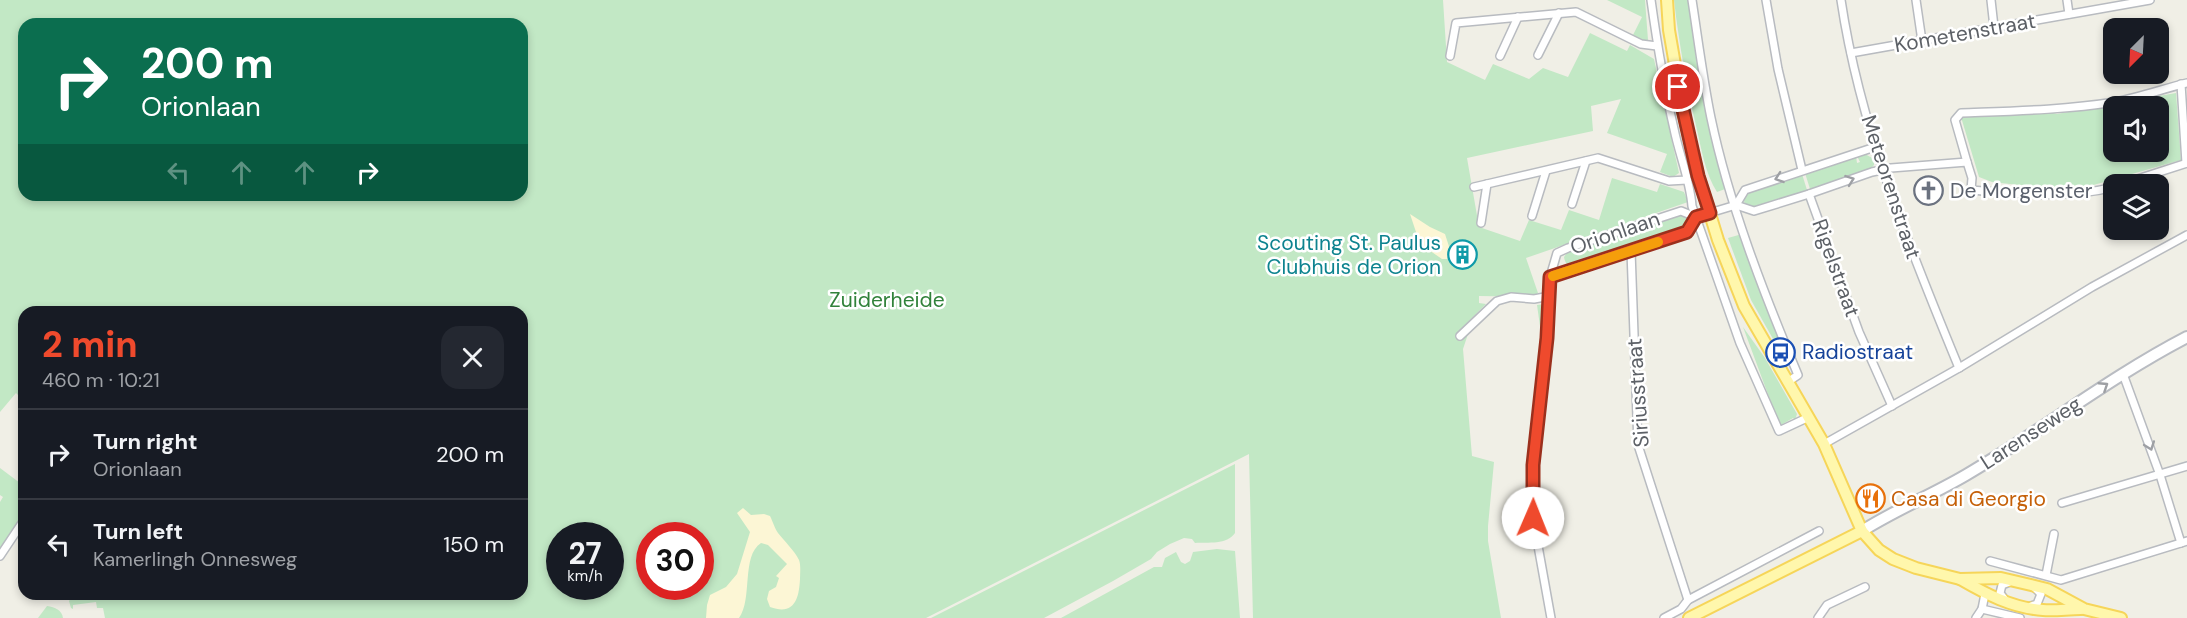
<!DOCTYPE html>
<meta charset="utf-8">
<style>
:root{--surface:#171b24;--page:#242831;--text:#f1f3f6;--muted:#9ea1a6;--line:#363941;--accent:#ef4a2d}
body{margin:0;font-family:"DM Sans",sans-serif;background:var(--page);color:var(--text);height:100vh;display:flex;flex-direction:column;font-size:22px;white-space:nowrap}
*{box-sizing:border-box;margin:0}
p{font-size:20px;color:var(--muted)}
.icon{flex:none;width:33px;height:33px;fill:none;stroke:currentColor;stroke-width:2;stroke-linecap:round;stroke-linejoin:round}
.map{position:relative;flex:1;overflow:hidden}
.drawer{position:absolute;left:18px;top:306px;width:510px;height:294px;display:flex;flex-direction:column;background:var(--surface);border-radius:18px;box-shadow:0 3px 9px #0003}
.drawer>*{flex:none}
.top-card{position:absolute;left:18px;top:18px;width:510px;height:183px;border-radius:18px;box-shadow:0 3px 9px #0003;background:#0b6e4f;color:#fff;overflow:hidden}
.needle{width:39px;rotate:204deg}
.tools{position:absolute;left:2103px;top:18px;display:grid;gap:12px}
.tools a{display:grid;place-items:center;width:66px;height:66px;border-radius:12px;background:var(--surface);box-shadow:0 3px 9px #0003;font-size:30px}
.speed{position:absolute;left:546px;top:522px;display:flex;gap:12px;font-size:30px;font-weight:700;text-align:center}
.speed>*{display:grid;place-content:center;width:78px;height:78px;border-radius:50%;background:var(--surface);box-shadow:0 3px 9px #0003;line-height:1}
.speed small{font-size:15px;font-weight:400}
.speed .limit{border:9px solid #d22;background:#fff;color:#111}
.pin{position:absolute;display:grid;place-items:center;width:51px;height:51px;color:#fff;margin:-26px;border:3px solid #fff;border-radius:50%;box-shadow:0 2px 6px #0007}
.me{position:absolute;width:66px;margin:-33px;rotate:1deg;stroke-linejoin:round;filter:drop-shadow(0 0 4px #0008)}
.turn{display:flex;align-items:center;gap:21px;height:126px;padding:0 24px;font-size:27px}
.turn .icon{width:78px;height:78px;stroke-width:2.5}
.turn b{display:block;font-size:42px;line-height:51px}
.lanes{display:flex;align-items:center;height:57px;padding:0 24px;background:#0003;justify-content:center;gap:30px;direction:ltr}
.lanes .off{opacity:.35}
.round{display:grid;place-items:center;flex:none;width:63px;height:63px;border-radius:18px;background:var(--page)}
.summary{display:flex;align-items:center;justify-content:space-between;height:102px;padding:0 24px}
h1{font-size:36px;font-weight:800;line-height:45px;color:var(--accent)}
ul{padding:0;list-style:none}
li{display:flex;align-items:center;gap:18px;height:90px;padding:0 24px;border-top:2px solid var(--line)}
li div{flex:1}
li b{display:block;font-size:22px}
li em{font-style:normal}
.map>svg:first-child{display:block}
.green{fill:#c2e8c5;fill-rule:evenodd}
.sand{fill:#fcf6d5}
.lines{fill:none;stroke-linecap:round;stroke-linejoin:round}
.street-casing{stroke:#b8bbc0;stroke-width:10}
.secondary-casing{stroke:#b9bcc2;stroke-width:14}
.primary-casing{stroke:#f6d559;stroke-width:14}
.street{stroke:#fff;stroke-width:7}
.secondary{stroke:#fff;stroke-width:10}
.primary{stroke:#fff7ac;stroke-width:10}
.oneway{stroke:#9ea0a4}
.route-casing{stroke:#9b301d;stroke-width:15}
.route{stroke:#ef4a2d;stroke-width:10}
.slow{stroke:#f59e0b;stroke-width:10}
.labels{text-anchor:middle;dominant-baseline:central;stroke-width:5;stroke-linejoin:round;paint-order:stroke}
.street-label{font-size:21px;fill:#5d6167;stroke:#fff}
.worship-label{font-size:21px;fill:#5b616d;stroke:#fff;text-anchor:start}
.culture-label{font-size:21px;fill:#0d838f;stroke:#fff;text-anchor:end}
.park-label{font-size:21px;fill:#31823a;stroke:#fff}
.transit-label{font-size:21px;fill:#164399;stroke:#fff;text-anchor:start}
.food-label{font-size:21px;fill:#c56008;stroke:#fff;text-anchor:start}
</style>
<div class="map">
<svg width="2187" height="618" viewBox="0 0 2187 618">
<rect width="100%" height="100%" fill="#f0efe6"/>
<g class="green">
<path d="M0,0H1443L1447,62L1485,80L1493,64L1529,79L1543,68L1568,77L1590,33L1627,51L1630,45L1654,59L1679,173L1673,177L1660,172L1667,154L1607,133L1621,99L1591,106L1593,131L1467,158L1479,227L1520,241L1529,220L1561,230L1569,210L1599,220L1612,178L1657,192L1660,184L1684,192L1688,202L1526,258L1538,293L1534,297L1479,296V303L1486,304L1460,330L1462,338L1468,334L1463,349L1472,456L1494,462L1488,526V541L1501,618H1253L1249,454L926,618H105L103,608H97L96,602L73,605V609L71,608L69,601L74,594H522V312H24V401L16,393L0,412ZM24,24H522V195H24ZM560,536H610V586H560ZM650,536H700V586H650Z"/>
<path d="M1607,0H1645L1648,40L1644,41L1633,35L1642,17Z"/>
<path d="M1674,0H1688L1697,65L1728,188L1717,192C1705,173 1702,151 1697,130C1687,87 1679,44 1674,0Z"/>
<path d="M2176,93L2181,160L2090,186L2044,188L1992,182L1979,177L1961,117L2046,111L2057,114ZM2114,106H2158V152H2114Z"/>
<path d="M1865,154L1874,159V165L1869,170L1810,189L1805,173L1856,156L1857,163L1860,162L1857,156Z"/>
<path d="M1802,174L1807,190L1753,208L1745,205L1743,197L1748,192Z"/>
<path d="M1681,214L1689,218L1690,225L1685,230L1575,266C1568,266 1565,264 1564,257L1569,250Z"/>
<path d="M1742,234L1785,350L1781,353L1751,300L1728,238Z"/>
<path d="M1544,304V334L1541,333L1537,305Z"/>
<path d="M1743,327L1765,358L1797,414L1795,420L1793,418L1781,425L1779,424Z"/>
<path d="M1235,464V533C1227,545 1208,542 1195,543L1192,539L1184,538L1170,544L1157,552L1151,559L1113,581L1044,618H931Z"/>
<path d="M0,468L24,486V517L0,554V502L3,497L0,495Z"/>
<path d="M1217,549L1235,551L1240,618H1061L1154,567H1162L1165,558L1176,552L1181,562L1185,564L1190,561L1193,552Z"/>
<path d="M47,606C55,607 62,610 63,618H38Z"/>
</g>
<g class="sand">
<path d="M1410,214L1430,227L1445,234L1453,259H1442L1420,244Z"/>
<path d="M743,508L751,515L764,514L770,516C773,522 775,529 778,533C785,542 794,550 799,560C801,565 800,573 800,579C799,598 795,616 770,607L767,599L769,591L776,587L779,578L776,576L787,564L768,545L761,543C741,556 753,599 739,618H706L707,605L710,595L726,587L737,574L750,532L737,513Z"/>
</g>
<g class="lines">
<defs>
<g id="street">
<path d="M1651,0C1657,43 1664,86 1674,129C1679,154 1690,180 1692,206L1740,343L1779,431L1809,417"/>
<path d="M1692,0C1698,39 1703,79 1711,118C1729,204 1764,294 1798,375L1789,381"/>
<path d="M1766,0L1778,69L1802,170"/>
<path d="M1841,0C1860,128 1910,249 1959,368"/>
<path d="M1916,0L1922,41"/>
<path d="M1991,0L1994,27"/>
<path d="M2067,0L2069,14"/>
<path d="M1851,53L2150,0"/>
<path d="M1538,55L1559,13"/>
<path d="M1450,56L1456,23L1576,12L1641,44L1657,46"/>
<path d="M1500,56L1518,17"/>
<path d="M2181,84L2186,163"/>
<path d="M1875,147L1745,190L1736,205L1754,211L1809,194L1872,172L1891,168L1967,162L1972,178L1971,190C2018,194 2068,199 2114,187"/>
<path d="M1967,162L1955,120L1961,113C2012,111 2064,110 2115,102C2140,97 2163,89 2187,83"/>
<path d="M2122,184L2187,163"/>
<path d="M1474,187L1487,184"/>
<path d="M1809,194L1859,332L1892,406"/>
<path d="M1572,204L1586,161"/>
<path d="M1532,216L1546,171"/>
<path d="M1696,217L1736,205"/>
<path d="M1481,223L1487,184L1598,158L1669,181L1687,180"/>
<path d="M1631,251L1638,445L1688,600"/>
<path d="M1550,277L1687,232L1696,217L1681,211L1568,248L1557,253L1550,277L1547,338L1533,465V518L1551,618"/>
<path d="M1460,336L1497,301L1511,297L1534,299L1550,296"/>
<path d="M2123,374L2160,475L2181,543"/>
<path d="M1824,444L1959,368L2092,287L2187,235"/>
<path d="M2062,503L2187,466"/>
<path d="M0,556L24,520"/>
<path d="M1990,561L2061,580L2187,541"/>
<path d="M2046,575L2054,534"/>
<path d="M2005,600L2000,593L2002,585L2012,581"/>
<path d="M2031,606L2037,604L2041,594L2034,587"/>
<path d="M1982,609L2020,618"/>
<path d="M1664,618L1681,609L1688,600L1819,531"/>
<path d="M1818,618L1827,605L1865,587"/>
<path d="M1976,618L1982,609L1985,594"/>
</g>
<path id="secondary" d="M1862,531C1895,510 1932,495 1966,475C2041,431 2110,377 2187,337"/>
<g id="primary">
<path d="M1667,0L1669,30L1683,111L1698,175L1718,240L1744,306L1824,444L1862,531L1879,550L1893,559L1916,568L1960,579L2001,578L2031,585L2047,589L2084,609L2121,618"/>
<path d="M1960,579C1986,594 2012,608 2043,610C2055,611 2068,609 2081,609"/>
<path d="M1689,618L1862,531"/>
</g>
</defs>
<use href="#street" class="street-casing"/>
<use href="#secondary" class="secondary-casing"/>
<use href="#primary" class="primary-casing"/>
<use href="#street" class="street"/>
<use href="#secondary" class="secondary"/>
<use href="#primary" class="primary"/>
</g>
<defs><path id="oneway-chevron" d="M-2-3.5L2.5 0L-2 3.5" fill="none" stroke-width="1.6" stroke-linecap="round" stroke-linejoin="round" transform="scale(1.5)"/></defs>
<g class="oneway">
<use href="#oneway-chevron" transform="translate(1779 178) rotate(161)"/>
<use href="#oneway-chevron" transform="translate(1850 180) rotate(-20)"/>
<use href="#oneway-chevron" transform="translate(2104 386) rotate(-33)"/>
<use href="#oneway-chevron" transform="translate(2150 446) rotate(70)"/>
</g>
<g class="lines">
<defs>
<path id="route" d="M1533,518V465L1547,338L1550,277L1687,232L1696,217L1710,213L1698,176L1678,87"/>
</defs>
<use href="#route" class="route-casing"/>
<use href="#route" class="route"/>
<path class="slow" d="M1553,276L1658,242"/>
</g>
<defs>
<symbol id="church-ring" viewBox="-11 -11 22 22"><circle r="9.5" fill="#fff" stroke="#6b7280" stroke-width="1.5"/><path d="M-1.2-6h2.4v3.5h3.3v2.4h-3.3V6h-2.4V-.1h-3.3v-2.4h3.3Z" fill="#6b7280"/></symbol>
<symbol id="building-ring" viewBox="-11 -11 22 22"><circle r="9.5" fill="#fff" stroke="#0f9aa8" stroke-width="1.5"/><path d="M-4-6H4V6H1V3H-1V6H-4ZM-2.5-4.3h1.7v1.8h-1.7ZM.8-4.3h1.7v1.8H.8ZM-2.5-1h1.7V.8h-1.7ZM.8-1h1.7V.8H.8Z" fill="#0f9aa8"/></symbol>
<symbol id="bus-ring" viewBox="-11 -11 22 22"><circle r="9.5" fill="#fff" stroke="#1a4fb4" stroke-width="1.5"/><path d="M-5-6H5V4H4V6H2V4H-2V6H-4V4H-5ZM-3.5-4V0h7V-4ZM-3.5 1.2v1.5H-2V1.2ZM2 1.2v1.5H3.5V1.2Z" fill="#1a4fb4"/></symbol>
<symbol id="restaurant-ring" viewBox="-11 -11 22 22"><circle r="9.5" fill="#fff" stroke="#e8710a" stroke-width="1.5"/><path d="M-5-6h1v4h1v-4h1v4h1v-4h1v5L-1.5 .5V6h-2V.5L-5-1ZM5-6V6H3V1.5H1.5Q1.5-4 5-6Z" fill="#e8710a"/></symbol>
</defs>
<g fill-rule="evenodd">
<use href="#church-ring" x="1912" y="174" width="33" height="33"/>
<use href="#building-ring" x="1446" y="238" width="33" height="33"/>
<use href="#bus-ring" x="1764" y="336" width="33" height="33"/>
<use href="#restaurant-ring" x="1854" y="482" width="33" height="33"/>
</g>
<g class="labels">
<g class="street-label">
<text transform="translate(1965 33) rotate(-10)">Kometenstraat</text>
<text transform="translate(1891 187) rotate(72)">Meteorenstraat</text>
<text transform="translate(1615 233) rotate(-19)">Orionlaan</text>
<text transform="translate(1836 268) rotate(70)">Rigelstraat</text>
<text transform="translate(1638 393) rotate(-94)">Siriusstraat</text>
<text transform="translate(2031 433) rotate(-33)">Larenseweg</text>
</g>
<g class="worship-label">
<text x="1950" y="191">De Morgenster</text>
</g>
<g class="culture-label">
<text x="1441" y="243">Scouting St. Paulus<tspan x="1441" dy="24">Clubhuis de Orion</tspan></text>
</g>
<g class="park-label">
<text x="887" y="300">Zuiderheide</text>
</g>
<g class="transit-label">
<text x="1802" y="352">Radiostraat</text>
</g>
<g class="food-label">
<text x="1891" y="499">Casa di Georgio</text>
</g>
</g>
</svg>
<div class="tools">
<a><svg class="needle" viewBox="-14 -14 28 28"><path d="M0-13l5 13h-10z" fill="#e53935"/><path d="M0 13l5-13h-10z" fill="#9ea1a6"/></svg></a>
<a><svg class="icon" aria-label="sound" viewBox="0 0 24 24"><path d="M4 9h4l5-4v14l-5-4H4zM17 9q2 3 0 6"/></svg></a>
<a><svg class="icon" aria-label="layers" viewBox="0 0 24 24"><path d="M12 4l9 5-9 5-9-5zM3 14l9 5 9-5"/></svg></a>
</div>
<div class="speed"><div>27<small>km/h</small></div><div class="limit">30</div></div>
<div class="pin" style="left:1678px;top:87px;background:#d93025"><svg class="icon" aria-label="arrive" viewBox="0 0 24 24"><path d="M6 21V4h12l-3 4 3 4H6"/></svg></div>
<svg class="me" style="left:1533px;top:518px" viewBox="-20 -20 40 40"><circle r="19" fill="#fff"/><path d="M0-13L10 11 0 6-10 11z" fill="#ef4a2d"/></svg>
<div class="top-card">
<div class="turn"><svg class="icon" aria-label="right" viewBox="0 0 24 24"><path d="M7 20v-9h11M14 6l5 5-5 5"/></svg><div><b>200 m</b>Orionlaan</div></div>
<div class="lanes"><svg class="icon off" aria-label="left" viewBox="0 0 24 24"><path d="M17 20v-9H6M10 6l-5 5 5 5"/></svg><svg class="icon off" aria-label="ahead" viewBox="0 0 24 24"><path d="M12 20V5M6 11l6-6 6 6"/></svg><svg class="icon off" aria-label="ahead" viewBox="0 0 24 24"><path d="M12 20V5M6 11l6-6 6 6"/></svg><svg class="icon" aria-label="right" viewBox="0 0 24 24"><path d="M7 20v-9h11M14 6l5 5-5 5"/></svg></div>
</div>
<section class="drawer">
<div class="summary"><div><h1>2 min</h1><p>460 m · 10:21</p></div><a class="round"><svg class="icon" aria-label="close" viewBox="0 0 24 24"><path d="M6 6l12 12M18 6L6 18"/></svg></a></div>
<ul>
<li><svg class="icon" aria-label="right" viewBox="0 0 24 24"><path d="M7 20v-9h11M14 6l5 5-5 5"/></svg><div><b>Turn right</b><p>Orionlaan</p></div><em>200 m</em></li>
<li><svg class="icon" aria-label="left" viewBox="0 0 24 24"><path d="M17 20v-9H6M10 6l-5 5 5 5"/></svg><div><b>Turn left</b><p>Kamerlingh Onnesweg</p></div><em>150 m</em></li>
</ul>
</section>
</div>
